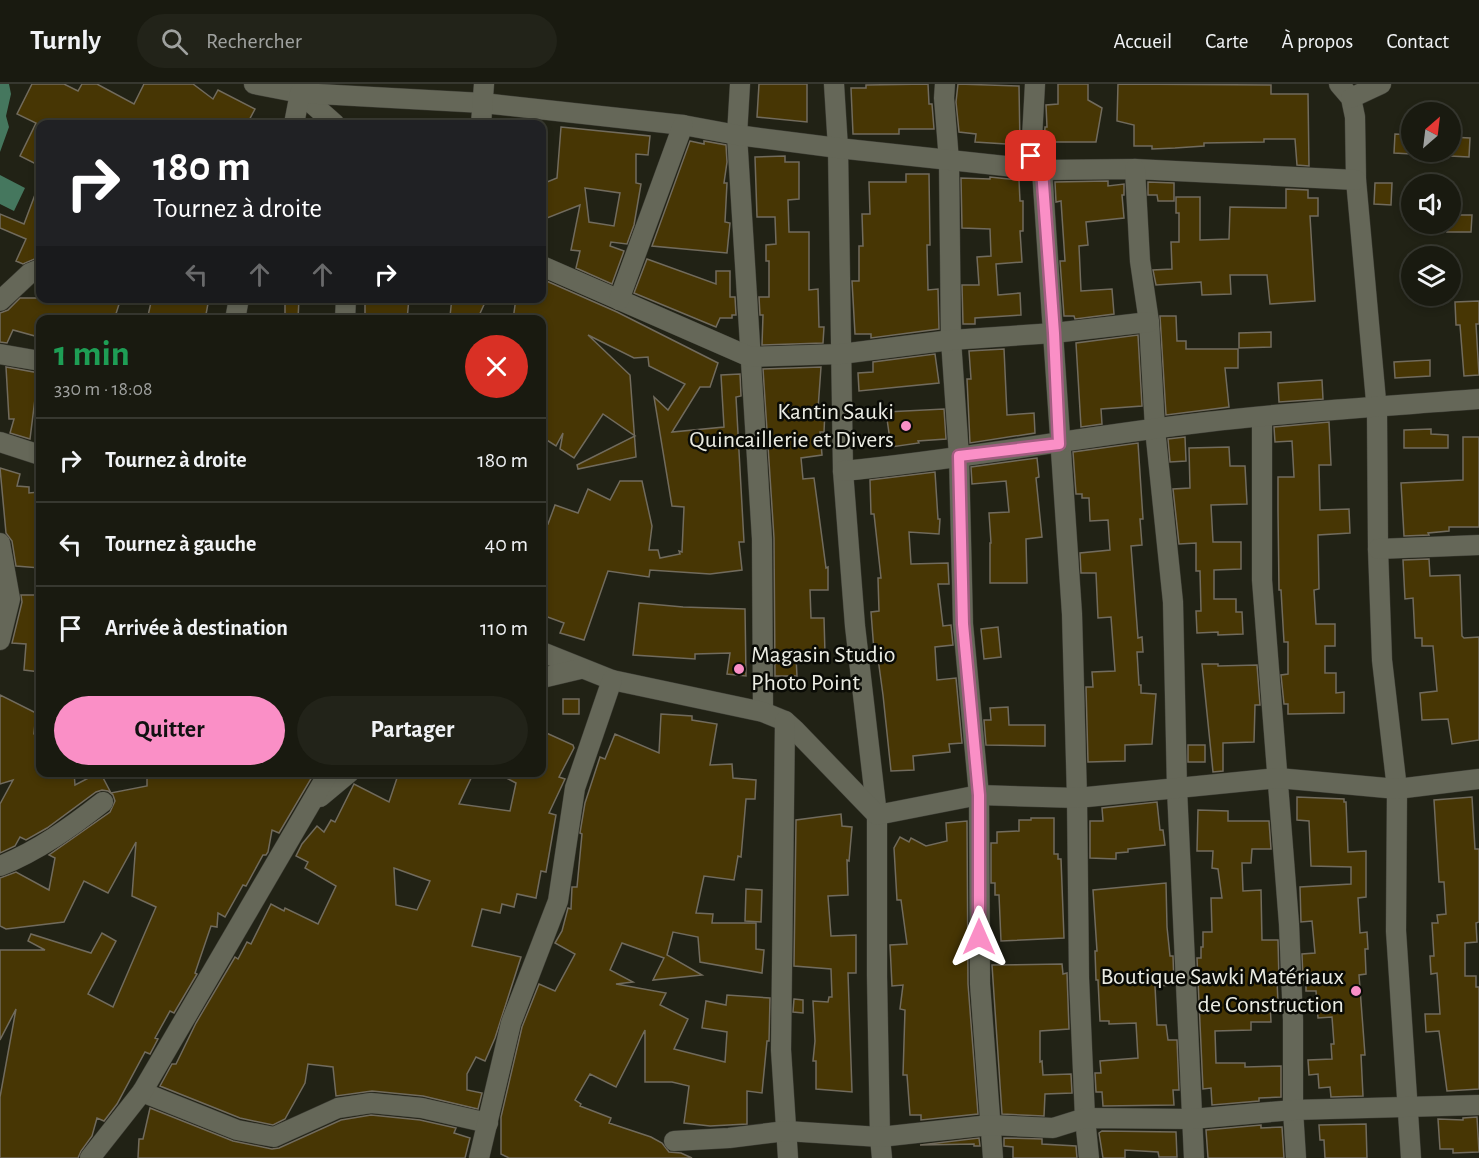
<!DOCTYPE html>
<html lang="fr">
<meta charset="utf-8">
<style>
:root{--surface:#191a10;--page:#222319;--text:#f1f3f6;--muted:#9fa19f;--line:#373830;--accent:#fa8fc6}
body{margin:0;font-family:"Alegreya Sans",sans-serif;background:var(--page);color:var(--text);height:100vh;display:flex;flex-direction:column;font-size:22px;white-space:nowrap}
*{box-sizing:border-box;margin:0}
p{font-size:20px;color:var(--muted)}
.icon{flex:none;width:33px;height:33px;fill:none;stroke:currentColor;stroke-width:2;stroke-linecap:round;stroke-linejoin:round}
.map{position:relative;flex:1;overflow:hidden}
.sheet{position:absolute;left:36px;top:231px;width:510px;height:462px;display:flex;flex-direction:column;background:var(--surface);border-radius:12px;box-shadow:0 3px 9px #0003,0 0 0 2px var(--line)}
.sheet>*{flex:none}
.banner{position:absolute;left:36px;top:36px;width:510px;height:183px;border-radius:12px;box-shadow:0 3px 9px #0003,0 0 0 2px var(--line);background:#202124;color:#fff;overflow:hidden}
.needle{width:39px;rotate:28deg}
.tools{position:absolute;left:1401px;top:18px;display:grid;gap:12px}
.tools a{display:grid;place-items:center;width:60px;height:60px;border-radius:50%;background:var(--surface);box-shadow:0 3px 9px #0003,0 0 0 2px var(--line);font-size:30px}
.pin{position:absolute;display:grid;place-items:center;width:51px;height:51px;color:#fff;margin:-26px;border-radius:12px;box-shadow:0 3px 9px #0006}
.me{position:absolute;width:66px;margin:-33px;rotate:0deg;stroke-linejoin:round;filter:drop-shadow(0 0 4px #0008)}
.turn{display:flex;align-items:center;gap:21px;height:126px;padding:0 18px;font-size:27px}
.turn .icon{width:78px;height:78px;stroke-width:2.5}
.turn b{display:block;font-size:42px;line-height:51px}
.lanes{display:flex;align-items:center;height:57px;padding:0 18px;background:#0003;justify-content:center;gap:30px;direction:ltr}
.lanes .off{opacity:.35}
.round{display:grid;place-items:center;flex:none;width:63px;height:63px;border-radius:32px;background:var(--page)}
.overview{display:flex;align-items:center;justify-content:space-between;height:102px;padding:0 18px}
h1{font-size:36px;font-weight:700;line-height:45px;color:#1e9e55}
.cta{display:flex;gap:12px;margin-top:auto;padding:12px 18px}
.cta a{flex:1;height:69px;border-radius:36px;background:var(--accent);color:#111;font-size:24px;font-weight:700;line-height:69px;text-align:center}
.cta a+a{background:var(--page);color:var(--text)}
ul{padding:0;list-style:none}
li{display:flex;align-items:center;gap:18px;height:84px;padding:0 18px;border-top:2px solid var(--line)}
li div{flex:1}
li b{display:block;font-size:22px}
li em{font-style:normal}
header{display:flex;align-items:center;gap:36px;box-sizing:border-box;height:84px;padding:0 30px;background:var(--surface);border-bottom:2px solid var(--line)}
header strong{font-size:28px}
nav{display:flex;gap:33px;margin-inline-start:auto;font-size:21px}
.search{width:420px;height:54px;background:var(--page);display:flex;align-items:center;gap:15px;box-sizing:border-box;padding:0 21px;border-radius:33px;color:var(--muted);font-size:22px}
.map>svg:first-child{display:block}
.water{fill:#45775e}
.building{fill:#473604;stroke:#716b5d;stroke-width:1.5;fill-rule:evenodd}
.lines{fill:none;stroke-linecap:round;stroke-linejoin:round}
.minor-casing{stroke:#3c3c34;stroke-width:21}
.minor{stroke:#656758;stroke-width:20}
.route-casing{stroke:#a25d81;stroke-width:15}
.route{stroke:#fa8fc6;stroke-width:10}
.poi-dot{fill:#fa8fc6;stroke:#0a0b06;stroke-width:2}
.labels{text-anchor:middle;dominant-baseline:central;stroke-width:5;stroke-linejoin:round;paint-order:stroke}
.poi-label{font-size:24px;fill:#ebece3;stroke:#0a0b06;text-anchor:end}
</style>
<header>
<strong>Turnly</strong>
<div class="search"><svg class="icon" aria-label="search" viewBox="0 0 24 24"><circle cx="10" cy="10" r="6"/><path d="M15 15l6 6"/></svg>Rechercher</div>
<nav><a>Accueil</a><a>Carte</a><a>À propos</a><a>Contact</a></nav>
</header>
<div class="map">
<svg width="1479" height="1074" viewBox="0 0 1479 1074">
<rect width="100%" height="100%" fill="#212215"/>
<g class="water">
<path d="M0,0H9L11,10L6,32L9,43L0,68Z"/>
<path d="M0,91L25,104L14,127L0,120Z"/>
</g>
<g class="building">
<path d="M32,0H64L78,7L82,0H97L134,20L144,0H193L213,15L218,6L255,25L247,40H40V82L20,72L36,39L17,30Z"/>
<path d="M759,0H807V38L757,33Z"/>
<path d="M928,0L929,20H932L934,45H899V50H853L851,4H866V1Z"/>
<path d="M958,0L1019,2L1020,61L975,58L976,50L959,48L956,18Z"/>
<path d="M1058,0H1088V16L1102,24L1096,58H1054L1055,60L1044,61L1045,43H1047L1046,21L1058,20Z"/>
<path d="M1118,0L1271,1V10H1308L1309,82L1297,81L1295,55H1264V58L1204,59V62L1175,64L1152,65V62H1134V41L1117,37Z"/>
<path d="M561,43L650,52L648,71L636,70V99L641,100L634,141L627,160L611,158L610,162L624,167L612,200L576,184L580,167L571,166L580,121L542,136V100L557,94ZM585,104L620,109L614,142L589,138Z"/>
<path d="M1395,50L1412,51V70L1394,69Z"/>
<path d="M1450,53L1470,54L1469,73L1450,72Z"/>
<path d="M690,57L704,60V57L726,61L727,78L724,99H727L725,138L730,139L727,169L652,162Z"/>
<path d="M785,72V78H799V115L788,116L789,148H809V206L818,205L819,243H824L823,259L762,261L763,231H760L759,213H769V177H766V161L776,160L775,133H757L755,73Z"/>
<path d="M906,90H929L930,161H927L928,206L938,205L939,245L871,254V250H855L852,197H859V162H863L862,130H870L869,98H906Z"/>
<path d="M990,93L1019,96L1020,117H1023V147H1020L1022,178L996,180L998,211L1020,209L1021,231L975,234V240H963L962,201H979L977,173L991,172L990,145L962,144L961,94L990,95Z"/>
<path d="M1108,97V102L1124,100V111H1122L1124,134L1086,138L1088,161L1079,162L1081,207L1112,205L1114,230L1075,235L1074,232H1064L1060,177H1065L1061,117L1056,118L1055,98Z"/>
<path d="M1148,98L1174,99V117H1158L1157,111H1148Z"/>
<path d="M1375,99H1392L1391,121L1374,120Z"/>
<path d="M39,100H40V166L37,174L23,180L16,177L26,155L0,144V130L24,140Z"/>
<path d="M1286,105L1308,106V114H1318V132H1310L1315,217L1270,220L1267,191H1230L1231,210L1202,211L1201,198L1156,201L1153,186L1172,185L1171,158H1179V129H1176V113H1200V156L1229,155L1230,123L1286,124Z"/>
<path d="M1450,131H1472L1471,148H1447L1449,140H1450Z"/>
<path d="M647,175L716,200V187H730V213H735L736,231H732V234H720L716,243L634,209Z"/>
<path d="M542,195L617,228L718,279L710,303H700L672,348L724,343L721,291L740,290L741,312L736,313L744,458H739L742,486L710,490L650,486L649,493L608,487L584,556L560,549L564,539L542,531V462L546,439L548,440L555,421L578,429L588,405L610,416L620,397H642L652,442L649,466H658L660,474L680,470L679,467L682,468L684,423L672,422L654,313L668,326L685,300L649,282L648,273L634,274L588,251L630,291L636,373L578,385L577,381L635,352L603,330L574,374L560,365L563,349L556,362L542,353V236H513L516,214H542Z"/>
<path d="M20,214H121L114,236H39L35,252L13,246L7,259L0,258V229L8,226Z"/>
<path d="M152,214H209L205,236H147Z"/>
<path d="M285,214H299L298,236H285Z"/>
<path d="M365,214H409L407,236H365Z"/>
<path d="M452,214H487L477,236H462L450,232Z"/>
<path d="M1479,217V240H1476L1479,291L1464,292L1460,241H1456L1455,218Z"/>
<path d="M1160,232H1176L1177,257H1186V265H1238V284H1225L1229,323L1166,331Z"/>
<path d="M1271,248V263L1239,264V249Z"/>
<path d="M1138,251L1142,322L1101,325L1102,340L1081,343L1076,259Z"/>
<path d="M1004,265L1007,331L1034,329L1035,349L970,359L967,295H971L969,267Z"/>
<path d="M935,270L939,299L859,307L858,289L873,288V278Z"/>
<path d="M1430,276V292L1395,294L1394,278Z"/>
<path d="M6,283L39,289L40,315H35L30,355L10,349L14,335H9Z"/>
<path d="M821,283L818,325L825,326L824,348H820L822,371L801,374L803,395L814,394L826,484L828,483V506H810L811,534H824L825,570L803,571V573H796L797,592H775L774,454L763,285Z"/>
<path d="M1322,296L1323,315L1279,318L1278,299Z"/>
<path d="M944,325L946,355L918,357L919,359L891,363L886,328Z"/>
<path d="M1329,338L1331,381H1319L1320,426L1349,425L1350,449L1318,451L1319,505L1314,506L1316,540H1335V562H1325V589H1336V609L1344,608V629L1288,630V620H1284L1281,591L1288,590V558H1284L1281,506H1279L1278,427V393H1294L1292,357L1275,358L1274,343Z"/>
<path d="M1431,345V350L1448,351V364H1404V346Z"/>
<path d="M1185,353L1186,377L1170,378L1168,355Z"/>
<path d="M1463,353H1479V443H1449V447L1428,449L1429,451L1404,452L1401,399L1463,396Z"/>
<path d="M1138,359L1143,435H1140L1142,461L1131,462L1138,554L1142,553L1143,568H1137L1139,601H1141V609L1156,610L1152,660L1125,661V677L1088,678L1086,603H1093L1092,588L1115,587L1111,533L1098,534L1096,489H1081L1080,469L1110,466L1108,436L1090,437L1089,414H1082V410H1076L1073,368Z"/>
<path d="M1229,363L1230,382H1245L1247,420L1211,421L1213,458H1241V485L1214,486V515H1236V528H1242L1243,550L1218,551V548L1197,549L1196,527H1201L1200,487H1196V459L1179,460L1173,405L1190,404L1189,364Z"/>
<path d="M1037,374L1039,393L1036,394L1042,453L1026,455L1027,499H990V459H991L989,429L1009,428L1006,397L972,400L971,383Z"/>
<path d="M0,384L20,390L17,402L29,403V409L39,408L40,484L16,482L12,457L6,449Z"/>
<path d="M935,388L938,435H940L939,450L909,448L911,480L948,479L949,500H938L943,542L951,541L953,561L935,563L937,596L956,594L962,659L949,660L950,668L913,672L914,686L891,687L883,611L877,567H874L871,528L879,527L878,494H881L874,430H871L870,396Z"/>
<path d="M1429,475L1430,492L1460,491L1462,552L1464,554L1479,553V656L1452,660L1448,635L1422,636L1420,609L1437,607L1433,562H1422V554H1415L1413,514L1405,515L1403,476Z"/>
<path d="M21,511H40V588L24,586L26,560L12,559L22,518Z"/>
<path d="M639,519L683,523L745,525L746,592L727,590L730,569L695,570V575L633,571Z"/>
<path d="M998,543L1001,573L984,575L981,545Z"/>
<path d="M1202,580H1218V582L1257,581L1260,621H1255L1254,658L1223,659V687L1213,688Z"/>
<path d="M0,611L36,629L34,650L40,651V688H74L75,701L100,688L111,709L147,702V688H315L279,749L272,746L268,768L266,771H263L246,802L243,801L225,833L218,829L217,843L211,842L195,889L197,890L174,929L170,927L155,954L158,955L150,970L145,968L117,1020L104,1037L97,1034L92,1052L81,1067L78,1074H0V1013L16,925L0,956V866H45L28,857L31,850L91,869L102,849L116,857L88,910L113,923L156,823L132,812L136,758L108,809L84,797L64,838L6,845L0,842V794L16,788L49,806L55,774L49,771L110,728L115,717L113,711L108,707L102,706L96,708L47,744L26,756L20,753L15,762L0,769V720L13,696L0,700Z"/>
<rect x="563" y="615" width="16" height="15"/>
<path d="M1008,623L1009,641H1045V662L986,661L984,636H991L990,624Z"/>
<path d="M661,630L692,632V636L717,640L710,681L732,680L733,694L756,696L755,715H746L741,773L738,772L734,796L704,792L696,829L713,830L712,839H756V865L764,866L762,889L700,878L698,853L673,848L667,871L702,891L653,896L664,874L622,859L610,886L633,898L616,900L666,909L660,921L688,935L674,965L725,978L727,948L702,944L706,917L726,921L727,911L770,914L769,957H767L762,1009L747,1007V1040L710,1042L684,1039L689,1002L672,998H645V946L616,1003L590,990L575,1016L581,1020L580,1022L611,1034L609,1039L651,1053L662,1059L669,1068L681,1069L692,1074H509L501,1070V1033L522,943L539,900L555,907L575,870L555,859L562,847L568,824L571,825L572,803H577L582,750L580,749L585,719L600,673L605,675L615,650L659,669Z"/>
<path d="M542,647L573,661L574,664L559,693L565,695L549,729L556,731L546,788L541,787L536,814L517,810L514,823L502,820L500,829L482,825L472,862L521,873L495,954L485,977L476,973L467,990V1006L482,1009L478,1025L423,1012L372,1007L336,1012L333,983L308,980L305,999L285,1035L273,1041L240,1034L160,1002L172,980H176L196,939L235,873L238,875L247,858L251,860L271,820L284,827L285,824L318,840L336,802L305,784L308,778L296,772L302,760L317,742L324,748L331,736L335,738L354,700L389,718L399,688H474L459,720L510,727L516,699L495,688H542ZM394,784L430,797L417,826L396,821Z"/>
<rect x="1188" y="661" width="17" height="17"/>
<path d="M1297,713L1344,715V718H1346L1348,768L1366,767V813L1358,814L1360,849L1367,848L1368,865H1365L1366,890L1359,891L1365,971H1361L1363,1012L1331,1013L1330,1003L1319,1004L1318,990L1309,991L1308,976L1332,975L1331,960H1334L1332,933L1318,934L1316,907H1306V896H1303L1302,870L1315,869L1312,837L1301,838L1300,803L1351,800V783L1311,782L1309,737L1297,736Z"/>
<path d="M1472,713L1475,765H1479V838L1476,839L1477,858L1465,859V892H1476V903H1479V1005L1447,1007L1439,947L1426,948L1425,930H1440L1437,889L1431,890L1430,872H1434L1432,839H1438L1437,831L1446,830L1444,798H1439L1434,716Z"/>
<path d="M1157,718L1160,746H1163L1165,761L1128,765V768L1116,769V775L1090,774V737H1103L1102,724Z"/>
<path d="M1198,726L1228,727V737H1269L1271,765H1252L1251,779H1242L1243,807L1261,806L1262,856H1278L1279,897H1277L1278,918L1270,919L1271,938H1251V946L1215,947L1216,979H1245V983L1281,982V1013L1259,1014V1017L1212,1021L1211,1004L1203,1005L1197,874H1201V863H1203V848H1212L1211,814H1222L1218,785L1212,784L1213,767H1197Z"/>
<path d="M841,730L842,742L852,743L849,777L847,776L848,811L828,812L831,852L856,851V889H848L852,1008L816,1005V977H813L815,957L813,917L828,918L829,913H832L831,885L794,882L796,736Z"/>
<path d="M1031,734H1054V770H1058V775H1061L1064,854L1001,857L999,811H995V799H991V759H997V748L1019,747V736H1031Z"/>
<path d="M967,737L968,900L978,1030L921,1036V1031H910L907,991H903L905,926L900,925L903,901L892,902L890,861L907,860L901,816H897L894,764L900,753L909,758L911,754L926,762L947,757L946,739Z"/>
<path d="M1166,799L1167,843L1170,872H1173L1174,901L1155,902L1157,941H1166L1168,956H1177L1179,1006H1173L1174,1021L1103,1022L1102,1008H1096L1095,989H1101L1100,977L1138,974L1136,939L1109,940V937H1100L1098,896H1096L1095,867H1097L1093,806Z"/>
<path d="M746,805L762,806L761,838L745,837Z"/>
<path d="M1062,880L1063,890L1067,889L1069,945L1040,947V978L1042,977L1043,991L1071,990L1072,1009L1045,1010L1044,1032L1002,1030L992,881Z"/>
<path d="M794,915L803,916V929L793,928Z"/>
<path d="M150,1024L233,1057L272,1065L279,1064L341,1036L371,1031L420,1036L456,1044L454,1049L470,1054L465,1074H138L139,1055H143Z"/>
<path d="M1477,1033L1479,1068L1453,1069V1065H1440L1438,1035L1463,1036V1034Z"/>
<path d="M1366,1040L1367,1074H1325L1324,1056H1320L1319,1041Z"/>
<path d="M1261,1041V1044L1282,1043L1284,1074H1208L1206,1046Z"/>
<path d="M1102,1047L1176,1048L1177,1073H1159L1158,1068L1125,1066V1074H1103L1099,1049Z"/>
<path d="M979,1054L980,1062H974V1060L920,1061Z"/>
<path d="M1004,1054L1042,1055V1060L1076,1062L1077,1074H1013V1063L1004,1062Z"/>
</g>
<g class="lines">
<defs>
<g id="minor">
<path d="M254,0L300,9L335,40"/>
<path d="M740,0L737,51L762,455L763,628"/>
<path d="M834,0L838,64L843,387L855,542L877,731V892L880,1054L882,1074"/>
<path d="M945,0L944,14L949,77L951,256L959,372L963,540L979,711L980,900L993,1074"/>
<path d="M1035,0L1031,72L1042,86L1072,530L1077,714L1079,894L1085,1034L1089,1074"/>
<path d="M1339,0L1351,14L1355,33L1356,96L1377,328L1378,465L1382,576L1397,705L1396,847L1411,1074"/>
<path d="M1351,14L1381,0"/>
<path d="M294,40L300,9L483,19L683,41L737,51L838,64L1042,86L1135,85L1356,96"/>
<path d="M481,40L484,0"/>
<path d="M1135,85L1140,177L1149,238L1155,345L1173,518L1177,705L1194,1074"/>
<path d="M542,182L750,273L841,270L951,256L1054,249L1149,238"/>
<path d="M619,216L683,41"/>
<path d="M0,217L30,189L40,185"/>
<path d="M235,236L239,214"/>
<path d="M345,236L346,214"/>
<path d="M0,270L40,277"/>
<path d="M1262,333V496L1289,840L1293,936V1026L1296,1074"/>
<path d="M0,358L40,371"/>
<path d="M843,387C965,375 1086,352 1207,338C1298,327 1388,322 1479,315"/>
<path d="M0,459L10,515L0,556"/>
<path d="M1378,465L1479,461"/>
<path d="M542,568L612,596L763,628L785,637L795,646L877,731L979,711L1077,714L1278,694L1397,705L1479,695"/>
<path d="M542,594L580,585"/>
<path d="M785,637L781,966L788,1074"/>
<path d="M320,713L350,688"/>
<path d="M0,782C38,767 71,743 103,718"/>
<path d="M142,1008L237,1046L274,1053L338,1024L371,1019L422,1024L488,1039"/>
<path d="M674,1057L729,1054L786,1047L880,1053L990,1041L1053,1044L1085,1034L1192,1035L1293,1026L1479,1021"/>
<path d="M90,1074L142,1008L329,688"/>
<path d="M479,1074L511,939L558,817L575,704L612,596"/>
</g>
</defs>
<use href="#minor" class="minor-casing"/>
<use href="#minor" class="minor"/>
</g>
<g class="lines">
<defs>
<path id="route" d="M979,853V711L963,540L959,372L1059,360L1054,249L1042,86L1031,72"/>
</defs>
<use href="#route" class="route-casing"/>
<use href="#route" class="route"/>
</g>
<g class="poi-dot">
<circle cx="906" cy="342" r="6"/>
<circle cx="739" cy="585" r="6"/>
<circle cx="1356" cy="907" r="6"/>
</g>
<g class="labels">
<g class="poi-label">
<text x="894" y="328">Kantin Sauki<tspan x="894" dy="28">Quincaillerie et Divers</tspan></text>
<text x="751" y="571" text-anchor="start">Magasin Studio<tspan x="751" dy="28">Photo Point</tspan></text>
<text x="1344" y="893">Boutique Sawki Matériaux<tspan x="1344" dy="28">de Construction</tspan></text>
</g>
</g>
</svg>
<div class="tools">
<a><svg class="needle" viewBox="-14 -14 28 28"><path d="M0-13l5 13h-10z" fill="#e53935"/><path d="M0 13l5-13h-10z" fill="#9fa19f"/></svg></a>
<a><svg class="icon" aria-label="sound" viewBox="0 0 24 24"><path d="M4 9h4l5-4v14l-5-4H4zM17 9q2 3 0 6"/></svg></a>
<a><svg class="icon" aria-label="layers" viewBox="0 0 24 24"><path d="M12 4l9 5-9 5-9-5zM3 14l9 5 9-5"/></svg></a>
</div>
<div class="pin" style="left:1031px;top:72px;background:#d93025"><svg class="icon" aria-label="arrive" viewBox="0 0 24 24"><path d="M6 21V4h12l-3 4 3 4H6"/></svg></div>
<svg class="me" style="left:979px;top:853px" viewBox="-20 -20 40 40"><path d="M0-17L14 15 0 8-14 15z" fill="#fa8fc6" stroke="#fff" stroke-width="4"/></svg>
<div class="banner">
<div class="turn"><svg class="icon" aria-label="right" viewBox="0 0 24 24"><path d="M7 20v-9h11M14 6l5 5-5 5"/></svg><div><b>180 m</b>Tournez à droite</div></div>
<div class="lanes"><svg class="icon off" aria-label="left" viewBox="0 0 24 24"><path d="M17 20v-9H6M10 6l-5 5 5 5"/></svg><svg class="icon off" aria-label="ahead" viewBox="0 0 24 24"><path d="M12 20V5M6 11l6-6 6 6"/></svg><svg class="icon off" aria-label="ahead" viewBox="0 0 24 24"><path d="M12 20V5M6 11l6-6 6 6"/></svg><svg class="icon" aria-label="right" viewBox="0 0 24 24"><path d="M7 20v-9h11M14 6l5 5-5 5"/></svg></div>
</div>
<section class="sheet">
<div class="overview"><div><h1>1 min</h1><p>330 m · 18:08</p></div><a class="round" style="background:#d93025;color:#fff"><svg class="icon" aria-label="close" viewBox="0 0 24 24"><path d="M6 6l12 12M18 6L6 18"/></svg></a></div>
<ul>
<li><svg class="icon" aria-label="right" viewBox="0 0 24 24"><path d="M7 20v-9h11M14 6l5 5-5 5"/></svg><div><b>Tournez à droite</b></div><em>180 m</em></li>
<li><svg class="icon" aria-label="left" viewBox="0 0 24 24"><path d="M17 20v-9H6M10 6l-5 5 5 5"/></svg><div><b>Tournez à gauche</b></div><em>40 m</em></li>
<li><svg class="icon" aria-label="arrive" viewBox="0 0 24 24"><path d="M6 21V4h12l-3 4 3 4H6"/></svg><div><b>Arrivée à destination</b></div><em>110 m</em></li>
</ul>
<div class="cta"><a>Quitter</a><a>Partager</a></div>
</section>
</div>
